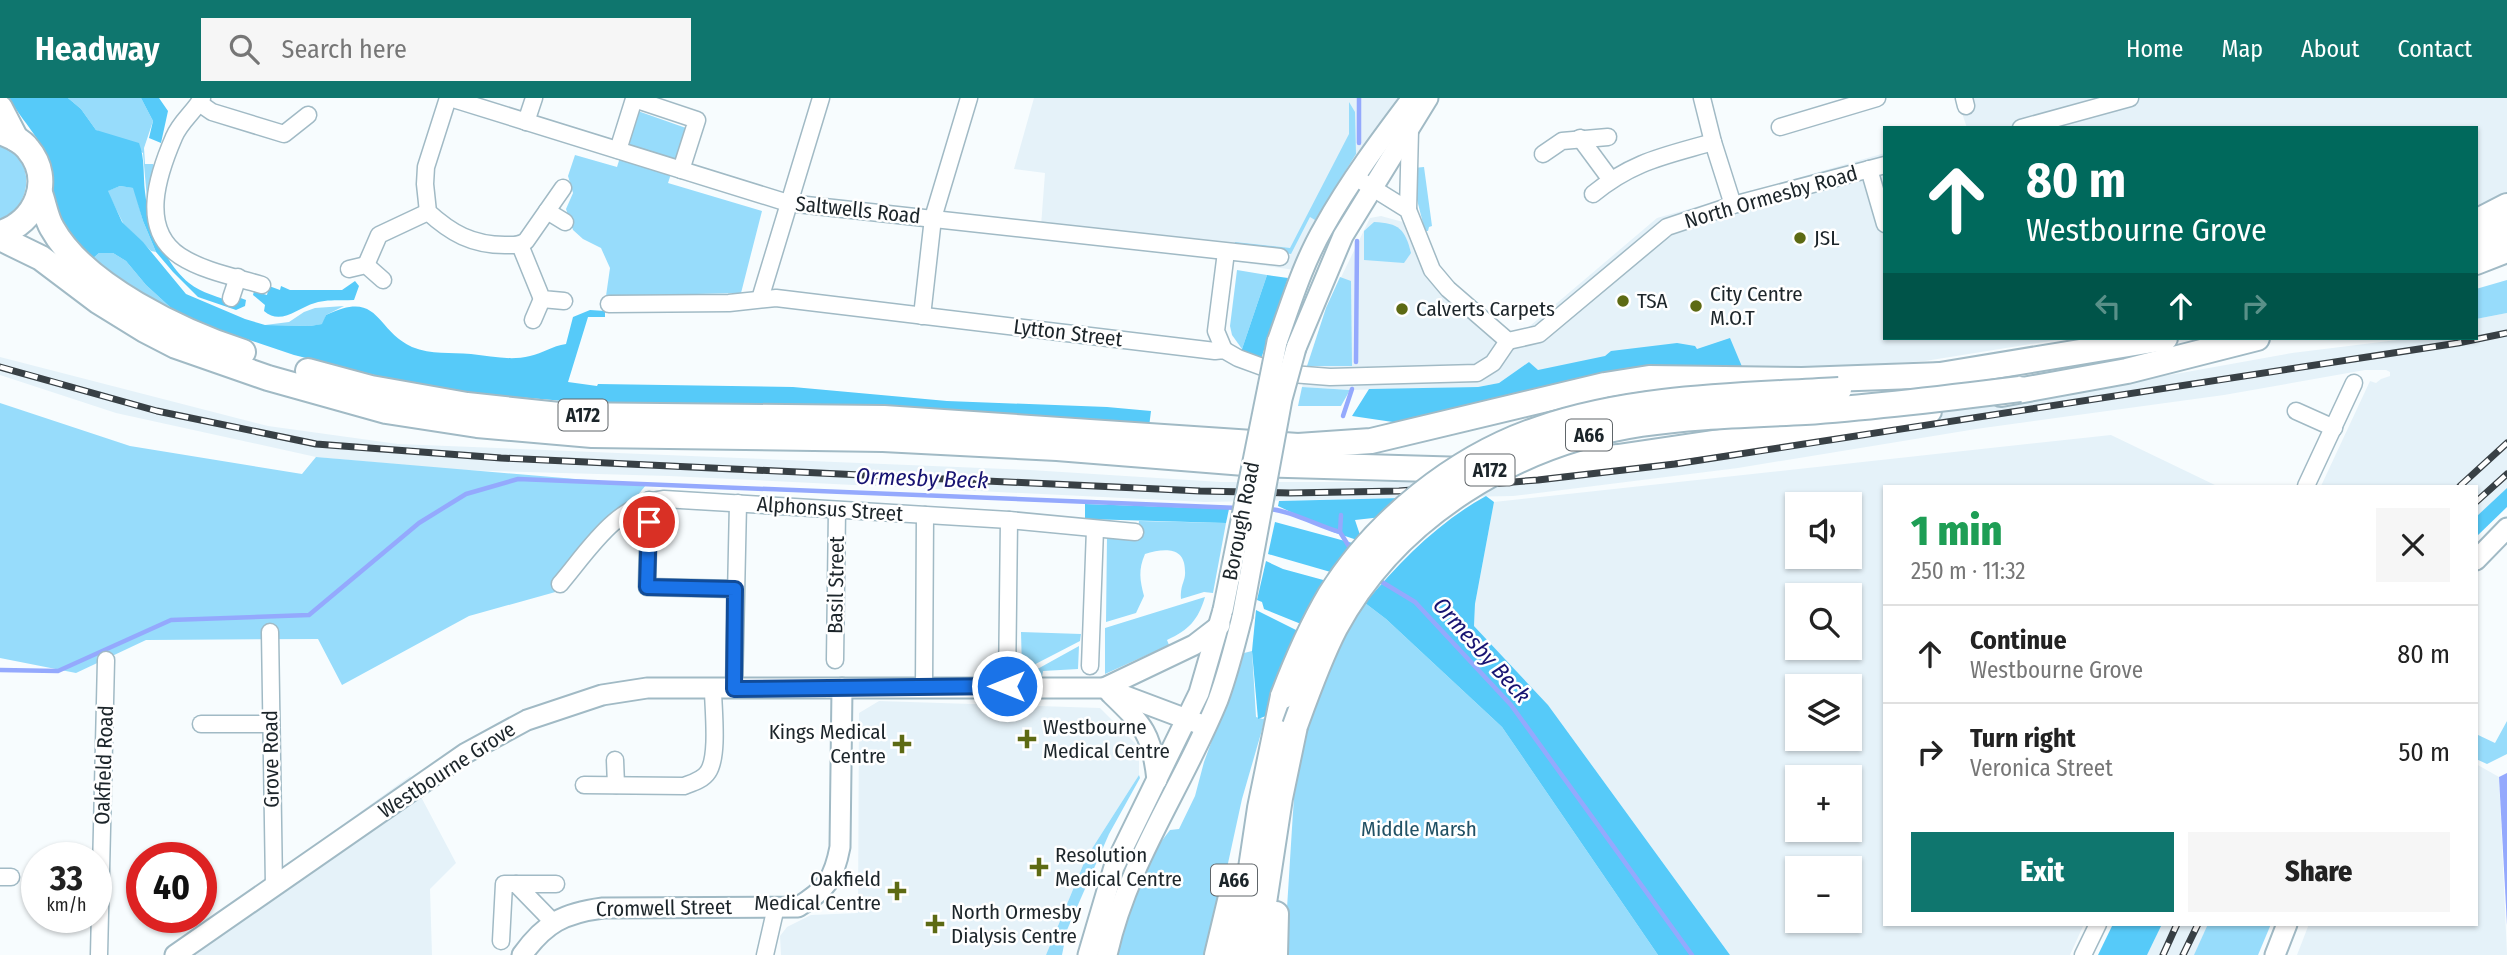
<!DOCTYPE html>
<meta charset="utf-8">
<style>
:root{--surface:#fff;--page:#f6f6f6;--text:#222;--muted:#767676;--line:#e0e0e0;--accent:#0f766e}
body{margin:0;font-family:"Fira Sans Condensed",sans-serif;background:var(--page);color:var(--text);height:100vh;display:flex;flex-direction:column;font-size:26px;white-space:nowrap}
*{box-sizing:border-box;margin:0}
p{font-size:23px;color:var(--muted)}
.icon{flex:none;width:38px;height:38px;fill:none;stroke:currentColor;stroke-width:2;stroke-linecap:round;stroke-linejoin:round}
.map{position:relative;flex:1;overflow:hidden}
.panel{position:absolute;left:1883px;top:387px;width:595px;height:441px;display:flex;flex-direction:column;background:var(--surface);border-radius:0px;box-shadow:0 2px 5px #0004}
.panel>*{flex:none}
.guide{position:absolute;left:1883px;top:28px;width:595px;height:214px;border-radius:0px;box-shadow:0 2px 5px #0004;background:#00695c;color:#fff;overflow:hidden}
.buttons{position:absolute;left:1785px;top:394px;display:grid;gap:14px}
.buttons a{display:grid;place-items:center;width:77px;height:77px;border-radius:0px;background:var(--surface);box-shadow:0 2px 5px #0004;font-size:35px}
.speed{position:absolute;left:21px;top:744px;display:flex;gap:14px;font-size:35px;font-weight:700;text-align:center}
.speed>*{display:grid;place-content:center;width:91px;height:91px;border-radius:50%;background:var(--surface);box-shadow:0 2px 5px #0004;line-height:1}
.speed small{font-size:18px;font-weight:400}
.speed .limit{border:10px solid #d22;background:#fff;color:#111}
.pin{position:absolute;display:grid;place-items:center;width:60px;height:60px;color:#fff;margin:-30px;border:4px solid #fff;border-radius:50%;box-shadow:0 2px 7px #0007}
.me{position:absolute;width:77px;margin:-38px;rotate:270deg;stroke-linejoin:round;filter:drop-shadow(0 0 5px #0008)}
.turn{display:flex;align-items:center;gap:24px;height:147px;padding:0 28px;font-size:32px}
.turn .icon{width:91px;height:91px;stroke-width:2.5}
.turn b{display:block;font-size:49px;line-height:60px}
.lanes{display:flex;align-items:center;height:66px;padding:0 28px;background:#0003;justify-content:center;gap:35px;direction:ltr}
.lanes .off{opacity:.35}
.round{display:grid;place-items:center;flex:none;width:74px;height:74px;border-radius:0px;background:var(--page)}
.overview{display:flex;align-items:center;justify-content:space-between;height:119px;padding:0 28px}
h1{font-size:42px;font-weight:800;line-height:52px;color:#1e9e55}
.cta{display:flex;gap:14px;margin-top:auto;padding:14px 28px}
.cta a{flex:1;height:80px;border-radius:0px;background:var(--accent);color:#fff;font-size:28px;font-weight:800;line-height:80px;text-align:center}
.cta a+a{background:var(--page);color:var(--text)}
ul{padding:0;list-style:none}
li{display:flex;align-items:center;gap:21px;height:98px;padding:0 28px;border-top:2px solid var(--line)}
li div{flex:1}
li b{display:block;font-size:26px}
li em{font-style:normal}
header{display:flex;align-items:center;gap:42px;box-sizing:border-box;height:98px;padding:0 35px;background:var(--accent);color:#fff}
header strong{font-size:33px}
nav{display:flex;gap:38px;margin-inline-start:auto;font-size:24px}
.search{width:490px;height:63px;background:var(--page);display:flex;align-items:center;gap:18px;box-sizing:border-box;padding:0 24px;border-radius:0px;color:var(--muted);font-size:26px}
.map>svg:first-child{display:block}
.built{fill:#e5f2f9;fill-rule:evenodd}
.green{fill:#97dcfb}
.forest{fill:#56caf9}
.water{fill:#94a9fd}
.lines{fill:none;stroke-linecap:round;stroke-linejoin:round}
.stream{stroke:#94a9fd;stroke-width:4.5}
.minor-casing{stroke:#a1bac5;stroke-width:19}
.tertiary-casing{stroke:#a1bac5;stroke-width:23}
.primary-casing{stroke:#a1bac5;stroke-width:28}
.trunk-casing{stroke:#a1bac5;stroke-width:28}
.minor{stroke:#fff;stroke-width:16}
.tertiary{stroke:#fff;stroke-width:19}
.primary{stroke:#fff;stroke-width:24}
.trunk{stroke:#fff;stroke-width:24}
.rail-casing{stroke:#384045;stroke-width:7}
.rail{stroke:#fff;stroke-width:4.5;stroke-dasharray:13;stroke-linecap:butt}
.tertiary-bridge-casing{stroke:#a1bac5;stroke-width:23;stroke-linecap:butt}
.trunk-bridge-casing{stroke:#a1bac5;stroke-width:28;stroke-linecap:butt}
.tertiary-bridge{stroke:#fff;stroke-width:19}
.trunk-bridge{stroke:#fff;stroke-width:24}
.route-casing{stroke:#114b97;stroke-width:18}
.route{stroke:#1a73e8;stroke-width:12}
.poi-dot{fill:#5d6a13;stroke:#fff;stroke-width:2.5}
.labels{text-anchor:middle;dominant-baseline:central;stroke-width:5;stroke-linejoin:round;paint-order:stroke}
.shield{fill:#fff;stroke:#60666a;stroke-width:2}
.shield-label{font-size:19px;font-weight:bold;fill:#1c252a}
.street-label{font-size:21px;fill:#1c252a;stroke:#fff}
.poi-label{font-size:21px;fill:#1c252a;stroke:#fff;text-anchor:start}
.park-label{font-size:21px;fill:#215165;stroke:#fff}
.water-label{font-size:23px;font-style:italic;fill:#171372;stroke:#fff}
</style>
<header>
<strong>Headway</strong>
<div class="search"><svg class="icon" aria-label="search" viewBox="0 0 24 24"><circle cx="10" cy="10" r="6"/><path d="M15 15l6 6"/></svg>Search here</div>
<nav><a>Home</a><a>Map</a><a>About</a><a>Contact</a></nav>
</header>
<div class="map">
<svg width="2507" height="857" viewBox="0 0 2507 857">
<rect width="100%" height="100%" fill="#f7fcfe"/>
<g class="built">
<path d="M1034,0H1400L1295,172L1218,161L1041,128L1045,75L1014,71Z"/>
<path d="M1957,0H2507V100L2476,115V30H1967Z"/>
<path d="M1885,55V240H2069L1925,263L1753,274L1537,272L1529,264L1499,285L1478,289L1350,292L1302,289L1326,210L1370,120L1381,118L1403,124L1411,135L1416,154L1510,245L1657,120Z"/>
<path d="M2507,215V390L2476,420V388H2321L2370,283L2376,285L2381,281L2390,278V274L2386,272H2365L2224,297L1976,331L1738,370L1513,398L1205,404L669,378L458,372L316,359L116,315L0,277V259L268,328L398,346L1030,372L1221,384H1407L1524,376L1743,346L2181,275L2292,255L2397,242L2398,240H2476V221Z"/>
<path d="M2111,337L2217,388H1885V826H2084L2070,857H1730L1548,607L1474,528L1475,506L1494,404ZM1797,406H1850V458H1797ZM1797,497H1850V550H1797ZM1797,588H1850V640H1797ZM1797,679H1850V732H1797ZM1797,770H1850V822H1797Z"/>
<path d="M879,603L1100,610L1139,649V677L1086,760L1046,857H781L780,838L787,829L811,817L858,815L859,615Z"/>
<path d="M2476,666L2499,679L2507,857H2297L2309,826H2476Z"/>
<path d="M410,678L456,765L430,791L432,857H188L221,820L287,767Z"/>
<path d="M2160,826H2246L2233,857H2145Z"/>
</g>
<g class="green">
<path d="M68,0H141L153,23L144,50L145,66H153L160,75L148,113L143,55L96,32L81,11Z"/>
<path d="M1349,4L1355,14L1356,56L1315,122L1310,119L1291,156L1235,148V144L1290,150L1349,36Z"/>
<path d="M635,12L686,30L668,85L762,113L741,195L606,198L610,170L601,150L583,141L573,132L566,111L573,95L568,78L575,57L617,69Z"/>
<path d="M0,48C36,59 34,108 0,121Z"/>
<path d="M1424,69L1432,128L1429,129L1428,133H1425L1416,98L1413,70Z"/>
<path d="M120,88L134,90L143,123L156,154L151,153L123,125L107,93Z"/>
<path d="M1374,124C1399,125 1405,131 1411,155L1404,165L1364,162V133Z"/>
<path d="M99,155H113L126,163L146,187L181,219L132,191L91,162Z"/>
<path d="M1237,172L1267,177L1242,251L1232,237L1230,228Z"/>
<path d="M1340,179L1351,183L1352,268H1307L1326,210Z"/>
<path d="M2507,182V215L2476,221V191Z"/>
<path d="M344,208L326,217L323,226L310,228L265,227L289,224L304,214L315,210Z"/>
<path d="M1302,289L1350,292L1341,308H1298Z"/>
<path d="M0,305L130,348L302,376L316,359L646,387L559,493L469,518L342,587L318,541L146,542L76,575L0,560Z"/>
<path d="M1139,423L1226,425L1213,495L1204,494L1181,501C1180,486 1186,483 1185,473C1185,447 1162,451 1145,456C1138,472 1140,482 1144,498L1136,515L1106,524L1107,439L1137,441Z"/>
<path d="M1205,499C1198,522 1189,532 1167,542L1169,547L1105,576V530Z"/>
<path d="M1365,505L1386,521L1502,629L1658,857H1284L1296,667L1312,615L1336,553Z"/>
<path d="M1021,534L1081,536L1080,543L1022,573Z"/>
<path d="M1079,548L1078,571L1043,573L1042,579H1023Z"/>
<path d="M1252,553L1256,619L1263,621L1266,618L1242,701L1208,857H1116L1121,832L1151,757L1170,732L1179,731L1195,698L1204,664L1244,555Z"/>
<path d="M2507,623V656L2487,666L2476,661V636L2495,645Z"/>
<path d="M1139,677L1140,680L1109,736L1067,832L1062,857H1046L1086,760Z"/>
<path d="M2208,826H2271L2258,857H2194Z"/>
</g>
<g class="forest">
<path d="M9,0H68L81,11L96,32L139,45C145,60 143,77 145,94C148,124 165,166 189,185C201,195 220,199 234,205L238,199L246,202L245,208L236,212L198,199L173,174L156,154L143,123L133,90L120,88L108,93L122,124L143,144L186,196L245,221L265,227L310,228L322,226L326,217C380,191 374,231 412,249C432,257 450,254 471,256C491,258 510,263 530,258C543,255 552,248 566,246L573,219L590,212L605,213V219H588L568,284L597,288L598,286L793,289L947,303L1107,309L1151,313L1149,329L588,305L435,292L294,257L181,219L146,187L126,163L113,155H99L91,162C73,142 59,124 54,97C52,88 54,78 51,69C44,44 22,23 9,0Z"/>
<path d="M141,0H159L168,13L161,45L149,40L153,23Z"/>
<path d="M1267,177L1288,180L1261,261L1241,254Z"/>
<path d="M355,183L359,188L354,202C342,203 327,201 315,205C297,210 281,228 264,213L265,207L253,197L254,193L267,197L269,188L280,192L281,188L290,192H342Z"/>
<path d="M1730,240L1743,271L1413,327L1352,318L1369,291L1478,289L1499,285L1529,264L1538,272L1605,258L1611,253L1677,245L1695,248L1697,251Z"/>
<path d="M2507,390V409L2476,439V419Z"/>
<path d="M1486,398L1494,404L1475,506L1474,528L1548,607L1730,857H1658L1502,629L1386,521L1365,505C1401,463 1437,425 1486,398Z"/>
<path d="M1401,400L1382,419L1355,422L1361,440L1360,443L1333,434L1278,408L1279,403Z"/>
<path d="M1085,406L1229,411L1226,425L1085,421Z"/>
<path d="M1275,424L1356,446L1334,475L1268,456Z"/>
<path d="M1266,463L1283,471L1327,483L1301,526L1264,511L1262,504L1257,502Z"/>
<path d="M1256,512L1298,533L1266,618L1258,621L1252,553Z"/>
<path d="M2113,826H2162L2147,857H2098Z"/>
</g>
<path class="water" d="M2507,675V827L2499,679Z"/>
<g class="lines">
<g class="stream">
<path d="M1359,0V45"/>
<path d="M1356,264L1357,143"/>
<path d="M1343,318L1352,291"/>
<path d="M1268,411C1290,412 1318,428 1340,434L1353,455"/>
<path d="M1340,434L1341,417"/>
<path d="M1377,481L1415,504L1511,607L1692,857"/>
<path d="M0,572L58,573L171,522L309,517L419,425L466,396L518,381L1239,410"/>
</g>
<defs>
<g id="minor">
<path d="M202,0C194,14 180,24 174,39C158,76 139,131 180,158C203,173 235,179 262,187"/>
<path d="M448,0L426,69L425,86L428,114C451,135 472,147 505,147C513,147 519,148 526,143L563,90"/>
<path d="M450,0L788,105L1280,159"/>
<path d="M1702,0L1713,44L1733,107"/>
<path d="M1964,0L1966,8"/>
<path d="M199,5L212,14L284,36L308,17"/>
<path d="M526,24L534,0"/>
<path d="M1780,29L1877,0"/>
<path d="M2021,30L2130,0"/>
<path d="M1580,40L1611,82"/>
<path d="M618,52L634,1L697,22L681,72"/>
<path d="M1543,56L1562,43L1608,39"/>
<path d="M1869,71L1885,126"/>
<path d="M1355,79L1408,112L1432,172L1448,191L1508,243L1539,236L1667,129L1733,107L1885,67"/>
<path d="M1593,96C1633,63 1665,58 1713,44"/>
<path d="M1408,112L1410,32"/>
<path d="M547,113L565,124"/>
<path d="M520,147L542,201L564,203"/>
<path d="M366,167L379,137L428,114"/>
<path d="M349,171L366,167L383,182"/>
<path d="M231,200L238,179"/>
<path d="M760,201L821,0"/>
<path d="M609,206L729,205L776,200L1215,253L1224,252L1238,260L1279,275L1330,279L1477,275L1493,265L1508,243"/>
<path d="M922,218L933,120L969,0"/>
<path d="M533,222L542,201"/>
<path d="M1224,252L1216,233L1226,154"/>
<path d="M2296,313L2334,330"/>
<path d="M2306,388L2354,285"/>
<path d="M649,402L647,489L735,491"/>
<path d="M560,486C589,452 616,406 664,401L1009,422L1135,434"/>
<path d="M270,534L274,788"/>
<path d="M835,562L837,412"/>
<path d="M1090,568L1095,431"/>
<path d="M924,588L925,417"/>
<path d="M1007,588L1009,422"/>
<path d="M734,591L738,405"/>
<path d="M201,626H270"/>
<path d="M615,662L616,687"/>
<path d="M584,687L684,688C692,685 703,682 708,674C719,658 713,610 713,591"/>
<path d="M0,779H11"/>
<path d="M516,786L553,824"/>
<path d="M501,843L504,786H556"/>
<path d="M99,857L106,562"/>
<path d="M765,857L776,809"/>
<path d="M2083,857L2098,826"/>
</g>
<g id="tertiary">
<path d="M1277,244C1291,205 1303,165 1324,129C1349,84 1381,41 1412,0"/>
<path d="M1296,250L1343,138L1428,0"/>
<path d="M2476,462L2507,430"/>
<path d="M1104,590L1194,547L1220,527"/>
<path d="M1110,595C1143,627 1152,635 1157,682"/>
<path d="M175,857L466,655L527,622L602,597L647,590H1104L1205,628"/>
<path d="M522,857C545,825 564,815 603,810L798,809C826,792 834,781 840,749L842,590"/>
<path d="M1088,857L1114,769L1199,595L1223,512"/>
<path d="M1107,857C1127,765 1183,688 1218,602C1228,575 1235,547 1242,519"/>
<path d="M2275,857L2287,826"/>
</g>
<g id="primary">
<path d="M0,10L16,41"/>
<path d="M0,34C11,38 21,42 28,51C54,82 36,125 0,135"/>
</g>
<g id="trunk">
<path d="M40,95C44,106 46,120 52,130C84,188 182,234 243,254"/>
<path d="M2476,124L2507,108"/>
<path d="M0,140L41,160L98,203L145,232L176,248L268,280L386,313L477,327L592,337L883,341L1057,350L1257,366L1467,372"/>
<path d="M2476,144L2507,132"/>
<path d="M2476,164L2507,152"/>
<path d="M308,273L371,290L467,307L559,317L884,320L1298,348L1371,343L1605,287L1649,280L1802,282L1942,277"/>
<path d="M1928,279L2165,240"/>
<path d="M2001,296L2127,273L2257,240"/>
<path d="M1504,372L1618,359L1929,313"/>
<path d="M1217,857L1234,786"/>
<path d="M1238,857L1260,710L1283,598"/>
<path d="M1256,857L1280,700L1295,628"/>
<path d="M1275,857L1276,816"/>
</g>
</defs>
<use href="#minor" class="minor-casing"/>
<use href="#tertiary" class="tertiary-casing"/>
<use href="#primary" class="primary-casing"/>
<use href="#trunk" class="trunk-casing"/>
<use href="#minor" class="minor"/>
<use href="#tertiary" class="tertiary"/>
<use href="#primary" class="primary"/>
<use href="#trunk" class="trunk"/>
<defs>
<g id="rail">
<path d="M0,269L157,313L316,346L501,360L1200,393L1290,395L1399,393L1538,382L1675,366L2458,245L2507,235"/>
<path d="M2460,388L2507,345"/>
<path d="M2476,404L2507,376"/>
<path d="M2163,857L2177,826"/>
<path d="M2183,857L2198,826"/>
</g>
</defs>
<use href="#rail" class="rail-casing"/>
<use href="#rail" class="rail"/>
<defs>
<g id="tertiary-bridge">
<path d="M1223,512L1277,244"/>
<path d="M1242,519L1282,301L1296,250"/>
</g>
<g id="trunk-bridge">
<path d="M1283,598C1296,564 1311,529 1330,497C1376,423 1456,359 1539,331C1634,298 1739,298 1839,292"/>
<path d="M1295,628C1307,595 1319,561 1335,530C1396,417 1516,345 1641,326C1695,318 1750,317 1805,314C1877,309 1949,300 2020,291"/>
</g>
</defs>
<use href="#tertiary-bridge" class="tertiary-bridge-casing"/>
<use href="#trunk-bridge" class="trunk-bridge-casing"/>
<use href="#tertiary-bridge" class="tertiary-bridge"/>
<use href="#trunk-bridge" class="trunk-bridge"/>
</g>
<g class="lines">
<defs>
<path id="route" d="M649,424L647,489L735,491L734,591L1007,588"/>
</defs>
<use href="#route" class="route-casing"/>
<use href="#route" class="route"/>
</g>
<g class="poi-dot">
<circle cx="1800" cy="140" r="7"/>
<circle cx="1623" cy="203" r="7"/>
<circle cx="1696" cy="208" r="7"/>
<circle cx="1402" cy="211" r="7"/>
<path d="M1023.5 630.5h7v7h7v7h-7v7h-7v-7h-7v-7h7z"/>
<path d="M898.5 635.5h7v7h7v7h-7v7h-7v-7h-7v-7h7z"/>
<path d="M1035.5 758.5h7v7h7v7h-7v7h-7v-7h-7v-7h7z"/>
<path d="M893.5 782.5h7v7h7v7h-7v7h-7v-7h-7v-7h7z"/>
<path d="M931.5 815.5h7v7h7v7h-7v7h-7v-7h-7v-7h7z"/>
</g>
<g class="labels">
<g class="shield">
<rect x="558.5" y="301.5" width="49" height="31" rx="5"/>
<rect x="1566" y="321.5" width="46" height="31" rx="5"/>
<rect x="1465.5" y="356.5" width="49" height="31" rx="5"/>
<rect x="1211" y="766.5" width="46" height="31" rx="5"/>
</g>
<g class="shield-label">
<text x="583" y="317">A172</text>
<text x="1589" y="337">A66</text>
<text x="1490" y="372">A172</text>
<text x="1234" y="782">A66</text>
</g>
<g class="street-label">
<text transform="translate(1771 99) rotate(-16)">North Ormesby Road</text>
<text transform="translate(858 112) rotate(6)">Saltwells Road</text>
<text transform="translate(1068 235) rotate(7)">Lytton Street</text>
<text transform="translate(830 411) rotate(4)">Alphonsus Street</text>
<text transform="translate(1241 423) rotate(-79)">Borough Road</text>
<text transform="translate(836 487) rotate(-89)">Basil Street</text>
<text transform="translate(271 661) rotate(-91)">Grove Road</text>
<text transform="translate(104 667) rotate(-88)">Oakfield Road</text>
<text transform="translate(447 672) rotate(-33)">Westbourne Grove</text>
<text transform="translate(664 810) rotate(-1)">Cromwell Street</text>
</g>
<g class="poi-label">
<text x="1814" y="140">JSL</text>
<text x="1710" y="196">City Centre<tspan x="1710" dy="24">M.O.T</tspan></text>
<text x="1637" y="203">TSA</text>
<text x="1416" y="211">Calverts Carpets</text>
<text x="1043" y="629">Westbourne<tspan x="1043" dy="24">Medical Centre</tspan></text>
<text x="886" y="634" text-anchor="end">Kings Medical<tspan x="886" dy="24">Centre</tspan></text>
<text x="1055" y="757">Resolution<tspan x="1055" dy="24">Medical Centre</tspan></text>
<text x="881" y="781" text-anchor="end">Oakfield<tspan x="881" dy="24">Medical Centre</tspan></text>
<text x="951" y="814">North Ormesby<tspan x="951" dy="24">Dialysis Centre</tspan></text>
</g>
<g class="park-label">
<text x="1419" y="731">Middle Marsh</text>
</g>
<g class="water-label">
<text transform="translate(922 380) rotate(2)">Ormesby Beck</text>
<text transform="translate(1482 552) rotate(48)">Ormesby Beck</text>
</g>
</g>
</svg>
<div class="buttons">
<a><svg class="icon" aria-label="sound" viewBox="0 0 24 24"><path d="M4 9h4l5-4v14l-5-4H4zM17 9q2 3 0 6"/></svg></a>
<a><svg class="icon" aria-label="search" viewBox="0 0 24 24"><circle cx="10" cy="10" r="6"/><path d="M15 15l6 6"/></svg></a>
<a><svg class="icon" aria-label="layers" viewBox="0 0 24 24"><path d="M12 4l9 5-9 5-9-5zM3 14l9 5 9-5"/></svg></a>
<a>+</a>
<a>−</a>
</div>
<div class="speed"><div>33<small>km/h</small></div><div class="limit">40</div></div>
<div class="pin" style="left:649px;top:424px;background:#d93025"><svg class="icon" aria-label="arrive" viewBox="0 0 24 24"><path d="M6 21V4h12l-3 4 3 4H6"/></svg></div>
<svg class="me" style="left:1007px;top:588px" viewBox="-20 -20 40 40"><circle r="17" fill="#1a73e8" stroke="#fff" stroke-width="3"/><path d="M0-11L8 9 0 5-8 9z" fill="#fff"/></svg>
<div class="guide">
<div class="turn"><svg class="icon" aria-label="ahead" viewBox="0 0 24 24"><path d="M12 20V5M6 11l6-6 6 6"/></svg><div><b>80 m</b>Westbourne Grove</div></div>
<div class="lanes"><svg class="icon off" aria-label="left" viewBox="0 0 24 24"><path d="M17 20v-9H6M10 6l-5 5 5 5"/></svg><svg class="icon" aria-label="ahead" viewBox="0 0 24 24"><path d="M12 20V5M6 11l6-6 6 6"/></svg><svg class="icon off" aria-label="right" viewBox="0 0 24 24"><path d="M7 20v-9h11M14 6l5 5-5 5"/></svg></div>
</div>
<section class="panel">
<div class="overview"><div><h1>1 min</h1><p>250 m · 11:32</p></div><a class="round"><svg class="icon" aria-label="close" viewBox="0 0 24 24"><path d="M6 6l12 12M18 6L6 18"/></svg></a></div>
<ul>
<li><svg class="icon" aria-label="ahead" viewBox="0 0 24 24"><path d="M12 20V5M6 11l6-6 6 6"/></svg><div><b>Continue</b><p>Westbourne Grove</p></div><em>80 m</em></li>
<li><svg class="icon" aria-label="right" viewBox="0 0 24 24"><path d="M7 20v-9h11M14 6l5 5-5 5"/></svg><div><b>Turn right</b><p>Veronica Street</p></div><em>50 m</em></li>
</ul>
<div class="cta"><a>Exit</a><a>Share</a></div>
</section>
</div>
